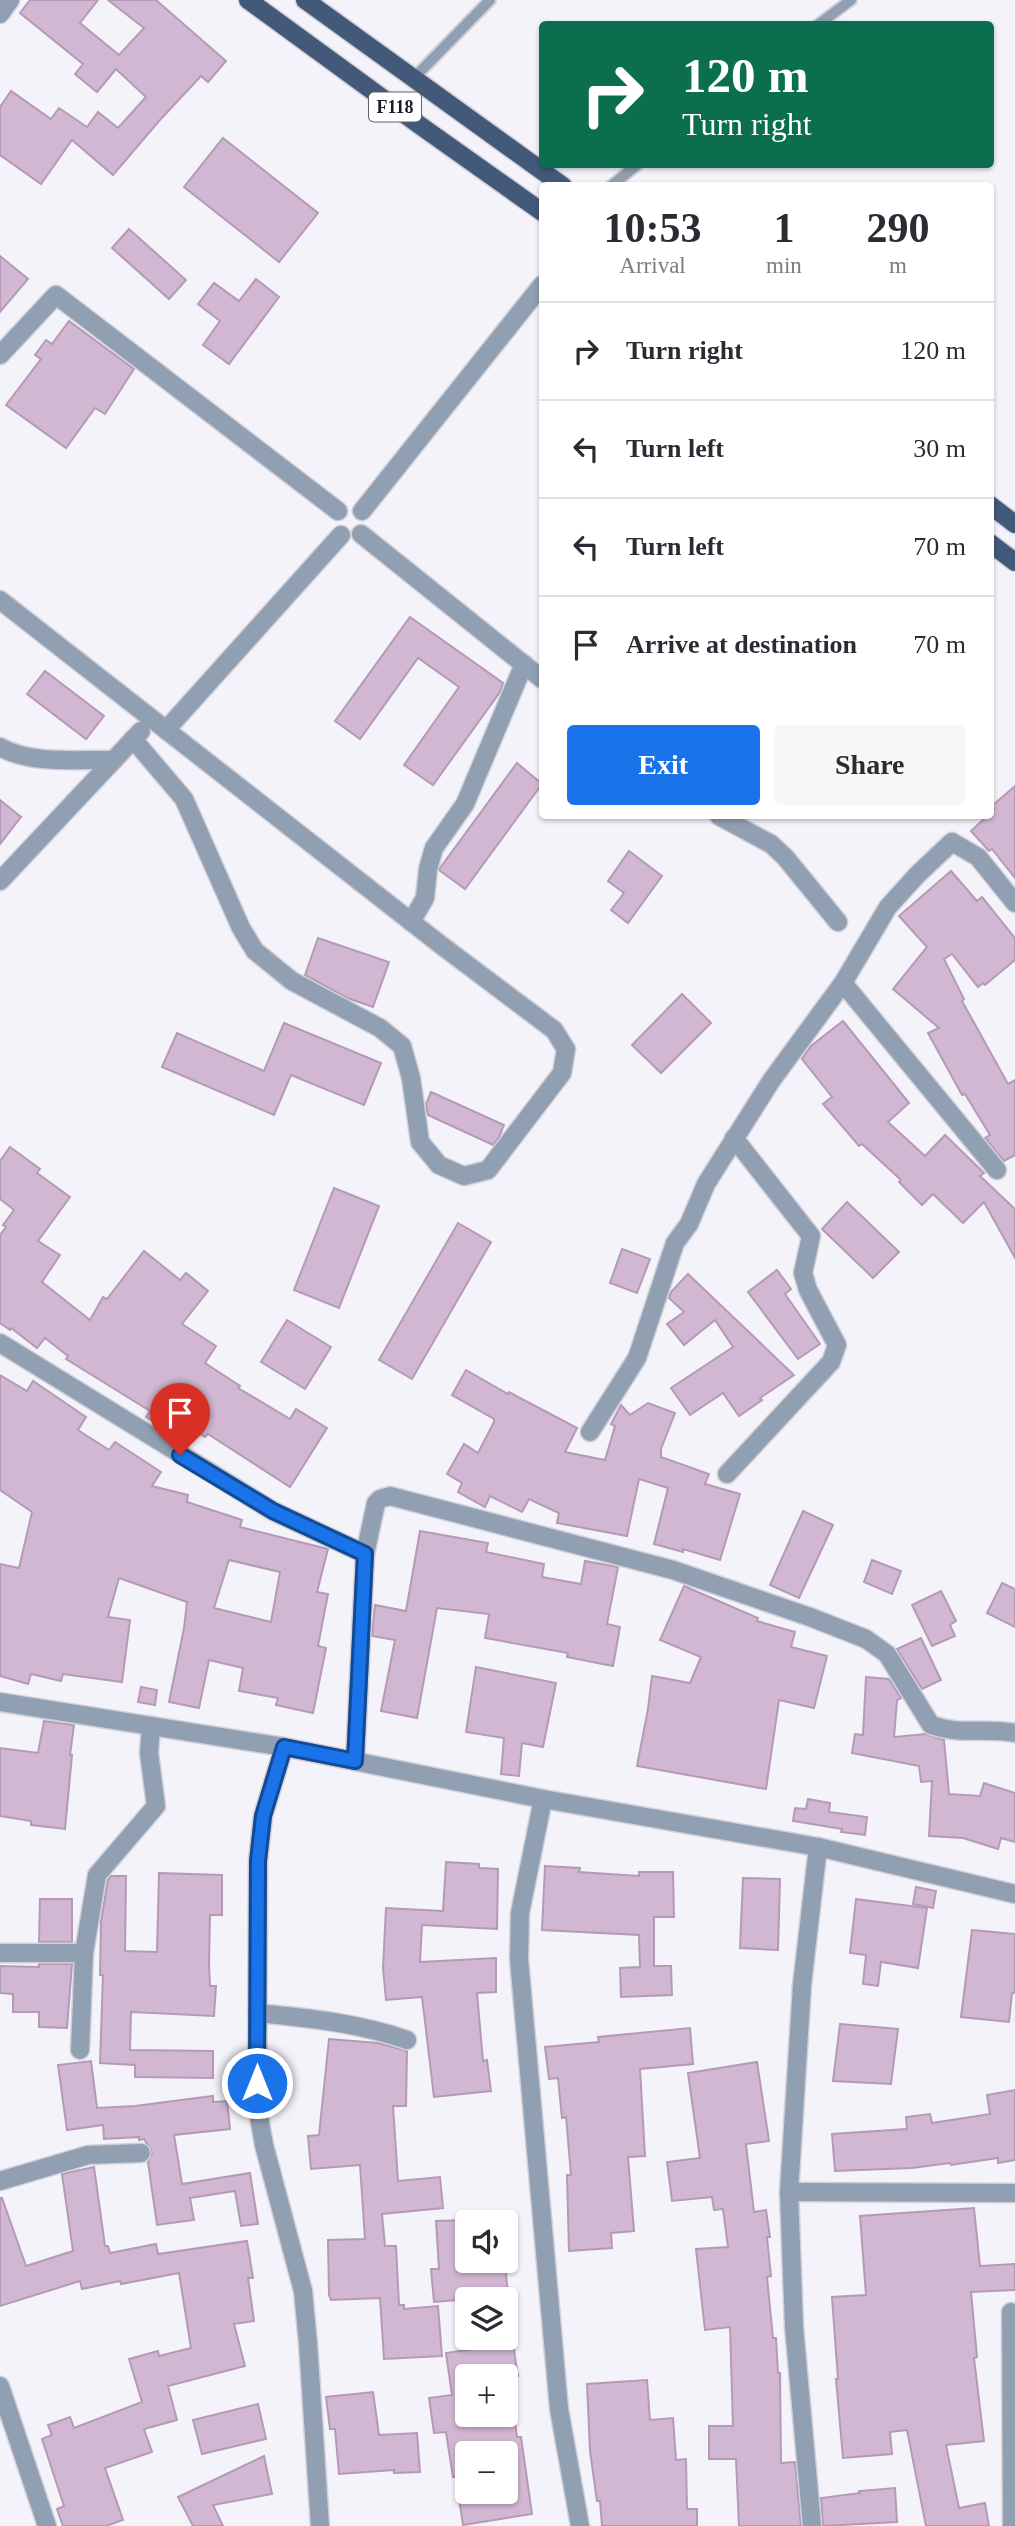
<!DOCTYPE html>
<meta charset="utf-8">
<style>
:root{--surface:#fff;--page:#f7f7f7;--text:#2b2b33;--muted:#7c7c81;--line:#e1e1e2;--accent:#1a73e8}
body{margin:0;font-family:Georgia,serif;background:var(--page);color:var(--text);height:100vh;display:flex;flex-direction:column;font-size:26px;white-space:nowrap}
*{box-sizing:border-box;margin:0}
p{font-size:23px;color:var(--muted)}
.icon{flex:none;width:38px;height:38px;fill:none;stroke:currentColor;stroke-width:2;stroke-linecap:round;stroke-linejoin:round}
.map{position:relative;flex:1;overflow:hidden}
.panel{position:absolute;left:539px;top:182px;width:455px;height:637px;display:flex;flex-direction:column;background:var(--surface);border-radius:7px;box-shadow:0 2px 5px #0004}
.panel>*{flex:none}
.guide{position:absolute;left:539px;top:21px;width:455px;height:147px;border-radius:7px;box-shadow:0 2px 5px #0004;background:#0b6e4f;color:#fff;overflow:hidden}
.controls{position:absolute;left:455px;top:2210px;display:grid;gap:14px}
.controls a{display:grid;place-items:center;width:63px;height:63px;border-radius:7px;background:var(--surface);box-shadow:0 2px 5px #0004;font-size:35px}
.pin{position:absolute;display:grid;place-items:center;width:60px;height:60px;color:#fff;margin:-72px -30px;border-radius:50% 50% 50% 0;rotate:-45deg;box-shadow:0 0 7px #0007}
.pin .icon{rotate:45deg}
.me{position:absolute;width:77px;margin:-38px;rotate:0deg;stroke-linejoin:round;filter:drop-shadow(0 0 5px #0008)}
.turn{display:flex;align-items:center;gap:24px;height:147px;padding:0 28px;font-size:32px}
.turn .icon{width:91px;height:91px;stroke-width:2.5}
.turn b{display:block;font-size:49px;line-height:60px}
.eta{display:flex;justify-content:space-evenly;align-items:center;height:119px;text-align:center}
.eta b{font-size:42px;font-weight:800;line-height:49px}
.cta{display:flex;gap:14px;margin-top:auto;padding:14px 28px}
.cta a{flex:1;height:80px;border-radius:7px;background:var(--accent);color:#fff;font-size:28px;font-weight:800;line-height:80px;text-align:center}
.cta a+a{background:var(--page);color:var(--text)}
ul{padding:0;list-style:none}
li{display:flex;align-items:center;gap:21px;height:98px;padding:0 28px;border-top:2px solid var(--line)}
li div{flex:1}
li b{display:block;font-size:26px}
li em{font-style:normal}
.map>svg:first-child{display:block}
.building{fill:#d2b7d3;stroke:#b49ab6;stroke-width:2;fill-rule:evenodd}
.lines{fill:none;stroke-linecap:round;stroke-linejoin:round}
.service-casing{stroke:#d1d0d8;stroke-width:14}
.minor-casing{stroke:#d1d0d8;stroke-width:21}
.primary-casing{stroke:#d1d0d8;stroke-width:21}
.service{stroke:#919fb2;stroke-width:10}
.minor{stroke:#919fb2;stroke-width:18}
.primary{stroke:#425979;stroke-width:18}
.route-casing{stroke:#114b97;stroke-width:18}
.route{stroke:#1a73e8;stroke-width:12}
.labels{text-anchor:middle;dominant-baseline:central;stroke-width:7;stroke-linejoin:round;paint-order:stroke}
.shield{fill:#fff;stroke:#605f67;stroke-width:2}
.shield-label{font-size:18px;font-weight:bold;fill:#1c1a26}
</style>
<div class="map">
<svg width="1015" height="2526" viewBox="0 0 1015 2526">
<rect width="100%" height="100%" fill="#f4f3fa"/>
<g class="building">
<path d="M30,0H98L80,23L119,55L144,28L108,0H156L226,61L208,82L201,76L159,121L113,175L72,140L41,184L0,155V107L11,91L51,119L59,108L87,127L98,112L118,128L146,97L116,69L97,92L75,74L83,64L20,13Z"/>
<path d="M223,138L318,213L279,262L184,187Z"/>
<path d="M129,229L186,280L169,299L112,248Z"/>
<path d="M0,256L28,279L0,312Z"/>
<path d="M256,279L279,297L229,364L203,345L220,321L198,304L214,283L239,301Z"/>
<path d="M69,321L134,369L105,414L95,408L66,448L6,405L41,359L35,355L46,340L52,344Z"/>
<path d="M410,617L503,683L500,692L433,785L404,765L459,687L418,658L360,739L335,721Z"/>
<path d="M45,671L104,716L86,739L27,694Z"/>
<path d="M517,763L542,784L465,889L439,870L440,868Z"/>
<path d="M1015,786V878L992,849L989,851L971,831L987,816H990L994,809L992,806Z"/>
<path d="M0,800L21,817L0,844Z"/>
<path d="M629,851L662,876L628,923L611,910L624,893L608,881Z"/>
<path d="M951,871L977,901L982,897L1015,938V960L985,985L983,983L978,987L952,954L944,959L964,999L962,1001L1008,1084L1015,1080V1155L1004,1161L985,1138L990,1135L965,1094L962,1095L928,1033L939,1028L893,989L927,947L899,916Z"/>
<path d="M318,938L389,962L373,1007L347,998L305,975Z"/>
<path d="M682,994L711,1023L661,1073L632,1045Z"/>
<path d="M843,1021L909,1103L888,1122L925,1156L945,1135L984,1173L980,1176L1015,1209V1258L984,1202L963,1223L933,1194L922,1205L899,1182L901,1180L862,1144L859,1146L823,1104L832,1097L802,1059L811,1046Z"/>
<path d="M284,1023L381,1063L364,1105L291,1075L274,1115L162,1067L177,1033L264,1071Z"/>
<path d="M431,1092L504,1125L499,1137L493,1145L428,1115L426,1104Z"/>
<path d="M10,1147L40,1169L37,1173L70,1197L38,1241L60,1255L42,1282L90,1320L103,1297L107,1299L144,1251L180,1280L186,1273L208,1291L182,1324L216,1346L205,1363L240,1386L238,1388L290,1419L296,1409L327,1428L290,1487L208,1434L205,1437L169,1414L161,1426L146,1417L150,1411L66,1359L68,1356L45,1338L37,1348L11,1328L10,1330L0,1323V1235L6,1227L3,1225L14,1210L0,1199V1161Z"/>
<path d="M334,1188L379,1206L339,1308L294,1290Z"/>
<path d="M847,1202L899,1252L873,1278L822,1229Z"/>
<path d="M458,1223L491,1242L412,1379L379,1360Z"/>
<path d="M622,1249L650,1259L637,1293L610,1283Z"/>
<path d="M777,1270L791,1289L785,1294L820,1344L798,1359L748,1292Z"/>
<path d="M688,1274L794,1375L760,1398L762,1400L739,1416L723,1393L690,1415L671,1388L733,1347L715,1320L684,1345L667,1324L684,1312L669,1298L671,1292Z"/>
<path d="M287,1320L331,1347L305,1389L261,1362Z"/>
<path d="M466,1370L508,1394L509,1392L577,1428L565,1452L605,1460L615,1426L611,1424L621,1405L630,1415L648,1403L675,1413L661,1449V1457L709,1474L705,1484L740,1494L720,1560L683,1549V1552L654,1544L668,1488L639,1479L627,1536L557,1523L559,1513L529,1499L522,1512L490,1496L485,1507L458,1492L462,1483L447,1474L464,1444L478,1453L494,1422V1419L452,1395Z"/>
<path d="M0,1375L27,1391L33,1381L86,1417L78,1430L109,1450L115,1442L161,1472L152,1486L188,1495L187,1502L242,1520L240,1527L328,1549L317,1592L328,1594L318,1646L326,1648L313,1713L276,1705L278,1698L239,1691L243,1668L209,1660L199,1708L169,1702L184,1628L187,1602L119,1578L108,1617L130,1620L122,1682L63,1674L61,1681L31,1674L28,1684L0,1676V1564L19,1568L32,1512L0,1490ZM229,1560L280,1572L271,1622L214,1608Z"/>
<path d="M803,1511L833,1525L799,1598L770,1585Z"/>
<path d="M420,1531L488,1543L486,1552L544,1564L542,1577L581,1584L585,1561L618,1567L607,1624L620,1627L613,1666L567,1657L568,1653L485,1638L489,1614L437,1608L417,1718L381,1711L395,1640L372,1636L375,1605L406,1611Z"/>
<path d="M872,1560L901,1571L892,1594L864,1582Z"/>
<path d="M1002,1583L1015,1589V1627L987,1613Z"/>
<path d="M684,1586L758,1618L757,1621L795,1632L791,1647L827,1656L814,1708L779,1700L766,1789L637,1766L648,1709L652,1676L690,1683L701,1657L660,1640Z"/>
<path d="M941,1591L956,1621L950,1625L955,1636L932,1646L912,1605Z"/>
<path d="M921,1638L941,1680L922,1689L897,1649Z"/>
<path d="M476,1667L556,1683L543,1747L522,1743L519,1776L501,1774L504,1738L466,1732Z"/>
<path d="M866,1677L889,1679L901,1698L897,1700L894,1737L926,1734L944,1740L949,1794L980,1796L984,1783L1015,1793V1842L1001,1838L998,1849L963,1838L929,1836L932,1781L921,1782L919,1766L852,1753L855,1734L863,1735Z"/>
<path d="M141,1687L157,1690L155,1705L138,1702Z"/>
<path d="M44,1721L74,1725L70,1755H72L65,1829L31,1825V1821L0,1816V1748L38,1753Z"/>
<path d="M808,1799L830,1803L829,1812L867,1817L865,1835L841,1832L842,1829L793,1821L795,1808L806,1809Z"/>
<path d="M446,1862L479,1864V1868L498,1869L497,1929L422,1925L420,1962L496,1958V1992L477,1993L483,2061L487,2060L491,2091L434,2097L422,1997L386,2000L383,1968L386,1908L443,1911Z"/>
<path d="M545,1866L580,1868L579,1872L639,1876V1872H673L674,1917H654V1966H671L672,1995L621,1997L620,1968L640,1967L639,1935L542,1930Z"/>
<path d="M159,1873L222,1875V1915H210L209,1964L210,1986H216L214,2016L131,2012L130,2050L213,2051V2078L135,2077V2065L100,2063L103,1975H100L101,1921L108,1880L111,1876H126L125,1951L157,1952Z"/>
<path d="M743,1878L780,1879L778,1950L740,1948Z"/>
<path d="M916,1887L936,1891L933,1908L913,1904Z"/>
<path d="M40,1899H72V1942H39Z"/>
<path d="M856,1899L927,1908L918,1968L881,1962L878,1986L863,1984L866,1955L850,1953Z"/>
<path d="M972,1930L1015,1934V1993H1012L1009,2022L961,2017Z"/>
<path d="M39,1964H72L67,2028L39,2027V2012H13V1994L0,1993V1966L39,1967Z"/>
<path d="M840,2024L898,2029L891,2084L833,2081Z"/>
<path d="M690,2028L693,2064L640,2069L645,2156L628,2157L634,2231L611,2233L612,2248L569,2251L567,2175H571L566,2117L562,2118L558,2078L549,2079L545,2047L599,2042L598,2037Z"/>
<path d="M329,2039L378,2043L407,2051L406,2106H393L398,2181L440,2177L443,2208L382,2214L385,2246H396L399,2305H404V2309L438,2306L442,2356L384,2359L380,2298L331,2300L329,2295L328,2240L365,2239L360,2165L311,2169L308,2136L319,2135Z"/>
<path d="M91,2061L97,2108L135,2106L213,2096V2102L227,2101L230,2129L174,2135L182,2184L250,2173L258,2224L241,2226L235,2191L190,2198L194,2220L157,2225L148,2162L152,2152L144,2139L139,2140V2137L104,2139L103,2125L67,2130L58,2065Z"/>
<path d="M757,2062L769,2141L746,2144L754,2212L766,2210L770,2237H767L771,2276L767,2277L773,2338H776L778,2373H780L781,2463L795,2462L801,2526H739L736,2459H709V2426H733L730,2327L705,2330L696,2249L728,2247L723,2209L714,2210L712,2197L672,2201L667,2162L700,2158L688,2073Z"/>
<path d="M1015,2090V2160L998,2163V2158L951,2165L950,2163L912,2168L835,2171L832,2134L907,2129L906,2117L930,2114L932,2123L990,2114L987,2095Z"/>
<path d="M94,2167L105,2246H108L110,2253L156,2244L158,2254L247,2241L253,2278H248L254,2321L234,2324L245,2366L168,2386L177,2420L144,2429L152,2452L105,2468L123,2520L106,2526H63L57,2509L64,2506L42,2439L52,2435L48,2425L70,2417L74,2428L142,2402L129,2359L158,2351L159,2356L191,2348L179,2273L121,2284L120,2281L82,2289L80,2281L0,2306V2198H2L26,2266L73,2251L62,2174Z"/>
<path d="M974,2208L980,2266L1015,2264V2290L971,2292L977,2357L974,2358L984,2441L946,2445L959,2508L985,2503L989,2526H926L907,2430L890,2432L892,2454L843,2458L836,2379H838L832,2297L866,2295L860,2216Z"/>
<path d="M467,2220V2266L505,2263L508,2296L434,2302L431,2269H439L436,2221Z"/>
<path d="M485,2338H512L518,2376H467V2415H514L517,2437H521L532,2514L463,2525L458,2492H506V2454H467V2475L453,2477L446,2432L434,2433L429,2398L452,2395L446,2353L487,2347Z"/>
<path d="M647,2380L650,2420L673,2418L676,2460L686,2459L687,2509H697V2526H602L600,2501H597L590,2451L587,2384Z"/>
<path d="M373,2392L379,2435L417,2433L420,2472L394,2473V2470L339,2474L335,2429H330L326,2397Z"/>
<path d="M258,2404L266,2439L202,2454L193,2420Z"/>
<path d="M264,2456L272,2494L213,2505L223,2526H193L178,2497Z"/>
<path d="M895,2488L897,2522L823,2526L821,2498L860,2493L859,2491Z"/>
</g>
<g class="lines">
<defs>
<g id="service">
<path d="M819,24L851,0"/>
<path d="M413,79L490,0"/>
<path d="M611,186L638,164"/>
</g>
<g id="minor">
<path d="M0,14L10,0"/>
<path d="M0,355L56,295L338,511"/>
<path d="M362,511L542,285"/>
<path d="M361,534L542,679"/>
<path d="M0,600L441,945L554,1030L566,1049L562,1073L488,1170L464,1176L439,1165L420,1142L411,1078L402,1046L380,1028L292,981L255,951L241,928L184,799L133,739"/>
<path d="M166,730L341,535"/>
<path d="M0,747C32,765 78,759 114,760"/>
<path d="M719,816L771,844L785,857L838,922"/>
<path d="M0,881L141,731"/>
<path d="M411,922L425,898L428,869L434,848L465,804L524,664"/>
<path d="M843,983L997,1170"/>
<path d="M0,1343L273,1511L365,1554"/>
<path d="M590,1432L637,1358L675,1243L689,1224L706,1184L771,1081L843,983L888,907L918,874L952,842L978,857L1015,903"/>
<path d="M727,1474L831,1362L837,1345L808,1290L803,1273L811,1236L734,1138"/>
<path d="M0,1702L284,1747L543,1799L818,1847L1015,1894"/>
<path d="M284,1747L263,1816L258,1861L257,2106L264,2145L303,2291L308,2343L320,2526"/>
<path d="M355,1761L365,1554L376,1503L380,1499L390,1496L673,1570L810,1617L866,1639L887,1654L931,1725C963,1736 984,1727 1015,1733"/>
<path d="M543,1799L520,1913L519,1959L559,2409L580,2526"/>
<path d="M0,1953H84"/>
<path d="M257,2013C309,2018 358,2023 407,2040"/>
<path d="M80,2050L84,1953L97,1875L156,1806L149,1753L151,1726"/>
<path d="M0,2181L88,2155L141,2153"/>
<path d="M789,2192L1015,2193"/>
<path d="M1011,2312L1012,2526"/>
<path d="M0,2386L47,2526"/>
<path d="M812,2526L794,2327L789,2192L802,1985L818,1847"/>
</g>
<g id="primary">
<path d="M248,0L418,124L542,212"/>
<path d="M305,0L563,186"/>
<path d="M990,505L1015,524"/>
<path d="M990,543L1015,562"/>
</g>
</defs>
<use href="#service" class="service-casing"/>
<use href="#minor" class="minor-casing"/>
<use href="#primary" class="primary-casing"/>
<use href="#service" class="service"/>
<use href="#minor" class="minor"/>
<use href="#primary" class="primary"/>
</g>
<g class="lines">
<defs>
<path id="route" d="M180,1455L273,1511L365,1554L355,1761L284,1747L263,1816L258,1861L257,2083"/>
</defs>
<use href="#route" class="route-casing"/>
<use href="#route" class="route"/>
</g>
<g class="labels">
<rect class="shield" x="369" y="92.5" width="52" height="29" rx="5"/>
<g class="shield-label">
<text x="395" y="107">F118</text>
</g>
</g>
</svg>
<div class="controls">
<a><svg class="icon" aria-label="sound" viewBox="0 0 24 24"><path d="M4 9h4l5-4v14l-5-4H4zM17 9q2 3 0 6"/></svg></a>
<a><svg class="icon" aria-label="layers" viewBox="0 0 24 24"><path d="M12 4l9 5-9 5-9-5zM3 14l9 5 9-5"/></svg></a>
<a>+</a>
<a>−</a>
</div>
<div class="pin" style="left:180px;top:1455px;background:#d93025"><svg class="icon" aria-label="arrive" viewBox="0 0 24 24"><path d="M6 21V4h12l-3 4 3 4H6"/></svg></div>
<svg class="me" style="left:257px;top:2083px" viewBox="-20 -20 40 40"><circle r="17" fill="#1a73e8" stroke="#fff" stroke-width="3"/><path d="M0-11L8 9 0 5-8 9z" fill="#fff"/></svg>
<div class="guide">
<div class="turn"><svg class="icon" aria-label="right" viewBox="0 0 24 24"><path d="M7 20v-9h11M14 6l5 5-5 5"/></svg><div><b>120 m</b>Turn right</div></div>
</div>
<section class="panel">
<div class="eta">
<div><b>10:53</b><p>Arrival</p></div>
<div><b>1</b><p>min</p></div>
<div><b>290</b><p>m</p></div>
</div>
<ul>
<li><svg class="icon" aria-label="right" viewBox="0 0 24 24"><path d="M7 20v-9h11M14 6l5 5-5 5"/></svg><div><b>Turn right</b></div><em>120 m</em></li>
<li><svg class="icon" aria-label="left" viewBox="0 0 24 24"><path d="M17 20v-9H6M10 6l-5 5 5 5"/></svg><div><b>Turn left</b></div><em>30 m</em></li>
<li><svg class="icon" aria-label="left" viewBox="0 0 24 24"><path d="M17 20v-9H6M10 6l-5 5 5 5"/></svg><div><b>Turn left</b></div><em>70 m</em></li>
<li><svg class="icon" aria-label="arrive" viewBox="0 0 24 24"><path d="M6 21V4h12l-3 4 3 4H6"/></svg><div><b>Arrive at destination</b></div><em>70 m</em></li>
</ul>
<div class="cta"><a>Exit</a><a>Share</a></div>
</section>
</div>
